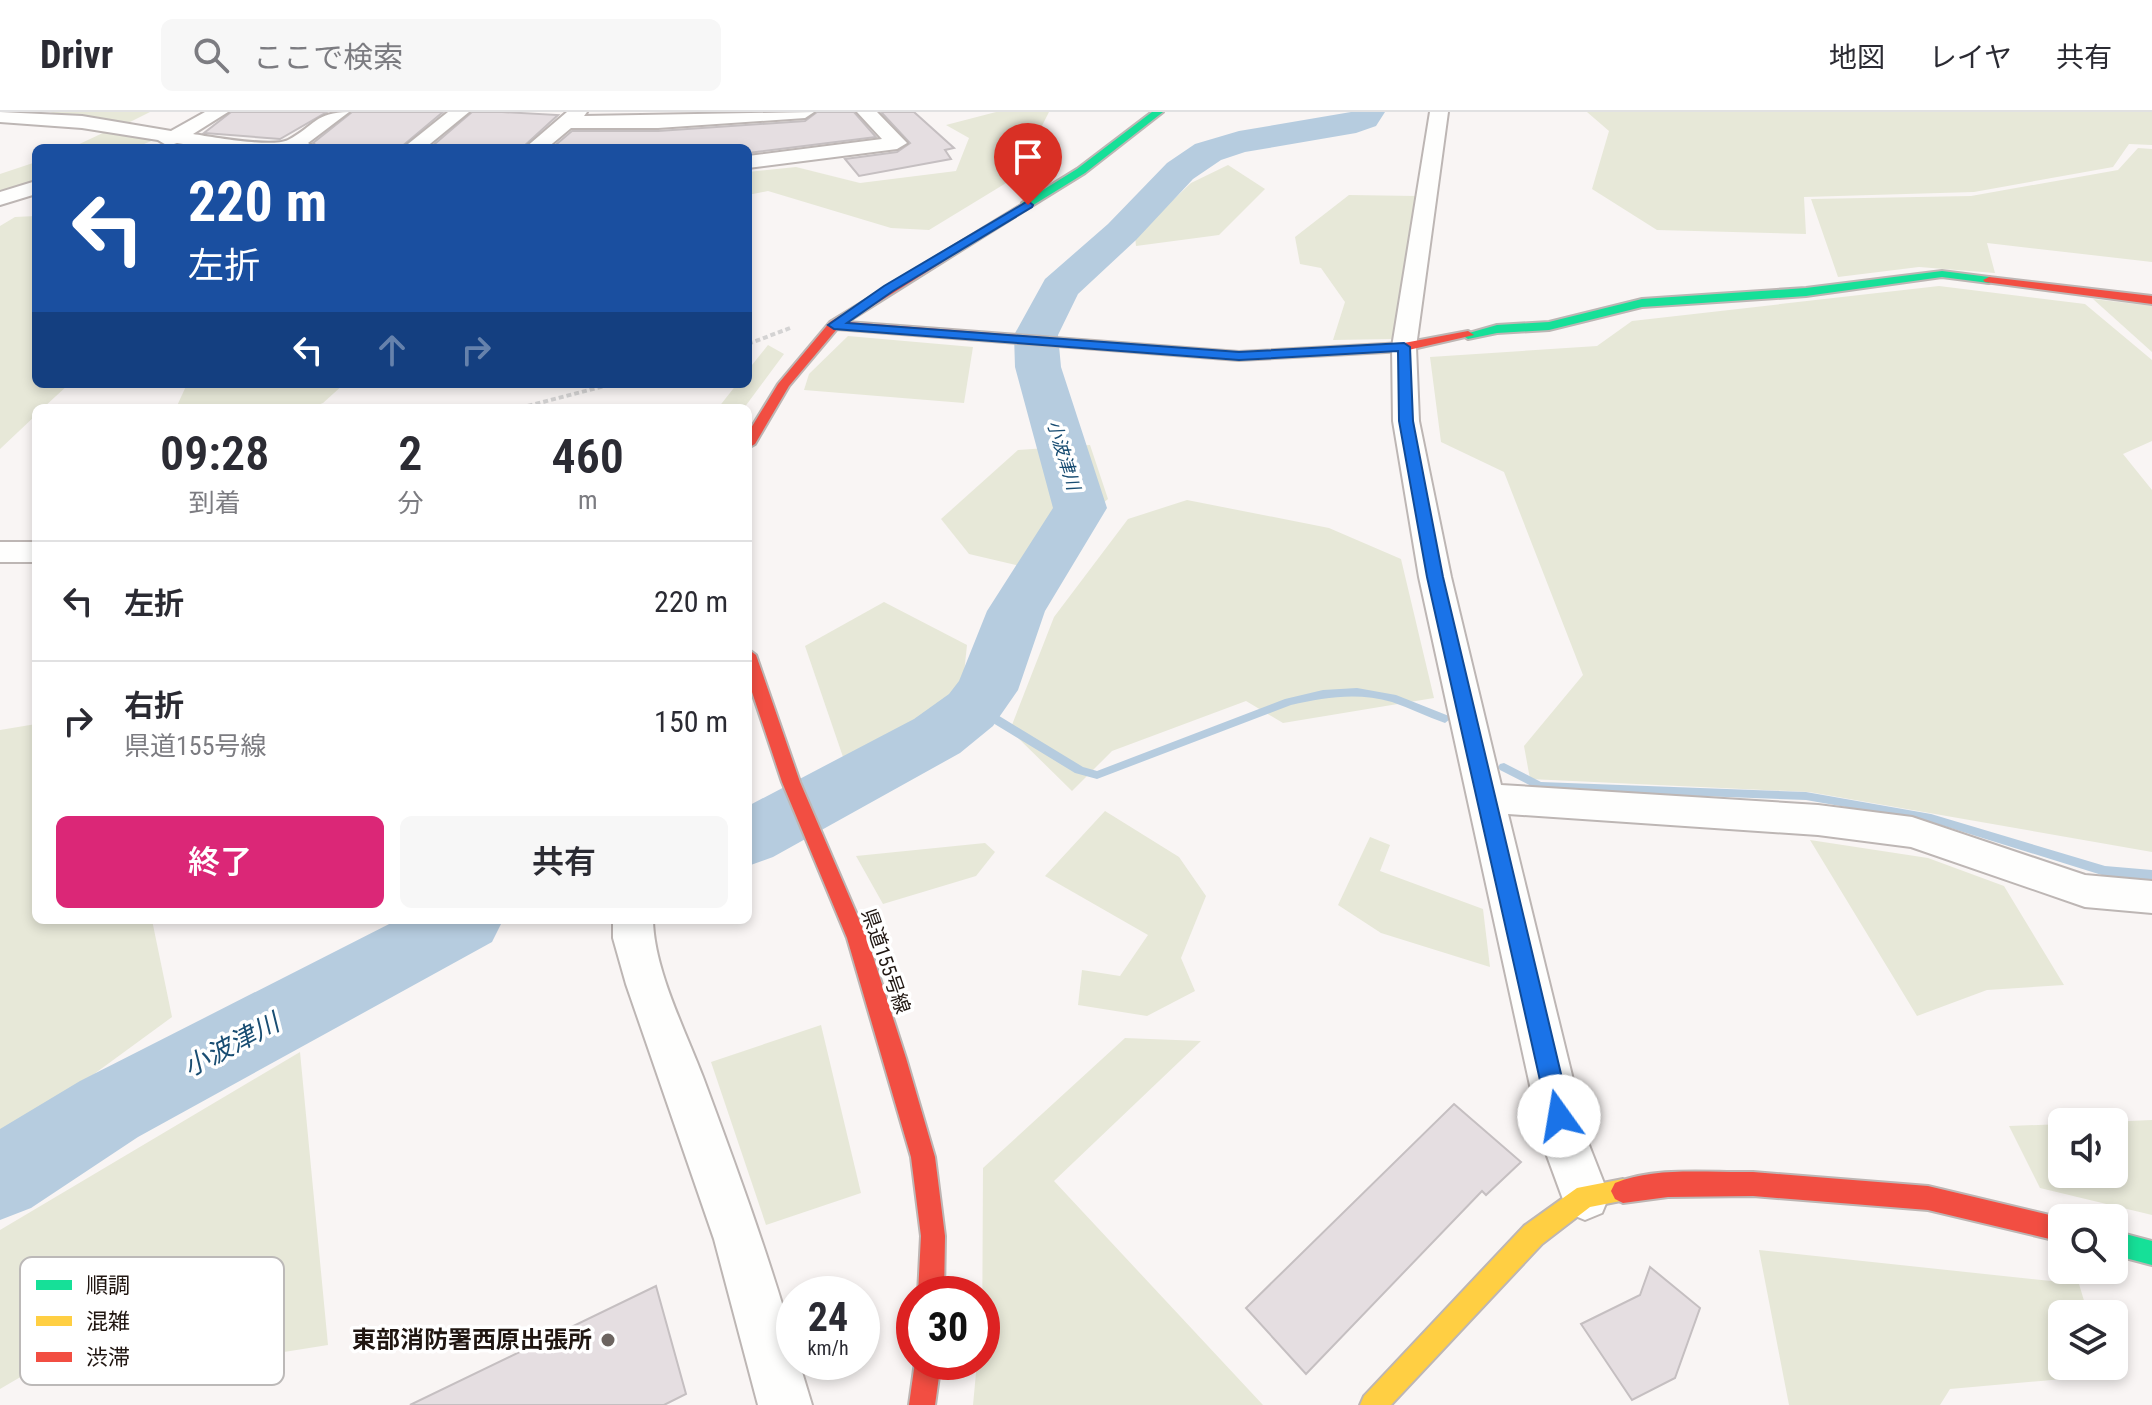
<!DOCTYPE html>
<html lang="ja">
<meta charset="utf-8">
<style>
:root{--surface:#fff;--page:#f7f7f7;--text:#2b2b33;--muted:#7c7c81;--line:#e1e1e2;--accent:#db2777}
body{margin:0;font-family:"Roboto Condensed","Noto Sans JP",sans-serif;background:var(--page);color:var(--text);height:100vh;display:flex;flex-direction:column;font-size:30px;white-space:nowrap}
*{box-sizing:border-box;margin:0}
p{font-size:26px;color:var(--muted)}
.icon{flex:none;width:44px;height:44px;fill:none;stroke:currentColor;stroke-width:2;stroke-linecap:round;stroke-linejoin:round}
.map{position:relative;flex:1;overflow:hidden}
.drawer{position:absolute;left:32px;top:292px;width:720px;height:520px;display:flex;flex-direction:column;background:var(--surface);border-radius:12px;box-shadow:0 4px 12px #0003}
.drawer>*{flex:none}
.hud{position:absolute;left:32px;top:32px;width:720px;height:244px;border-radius:12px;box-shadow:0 4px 12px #0003;background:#1a4fa0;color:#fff;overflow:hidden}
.buttons{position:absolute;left:2048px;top:996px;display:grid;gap:16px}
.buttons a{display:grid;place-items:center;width:80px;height:80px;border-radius:12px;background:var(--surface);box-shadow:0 4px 12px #0003;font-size:40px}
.speed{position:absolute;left:776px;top:1164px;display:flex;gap:16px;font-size:40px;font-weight:700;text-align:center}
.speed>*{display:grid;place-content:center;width:104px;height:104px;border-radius:50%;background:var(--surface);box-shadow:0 4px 12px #0003;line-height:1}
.speed small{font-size:20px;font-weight:400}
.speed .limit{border:12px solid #d22;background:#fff;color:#111}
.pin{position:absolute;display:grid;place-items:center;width:68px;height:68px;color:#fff;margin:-82px -34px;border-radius:50% 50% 50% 0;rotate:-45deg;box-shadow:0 0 8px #0007}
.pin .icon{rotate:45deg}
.me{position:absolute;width:88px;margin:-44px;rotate:347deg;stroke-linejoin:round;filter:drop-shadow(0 0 6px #0008)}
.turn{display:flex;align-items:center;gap:28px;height:168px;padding:0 24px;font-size:36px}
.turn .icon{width:104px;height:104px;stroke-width:2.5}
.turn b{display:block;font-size:56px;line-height:68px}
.lanes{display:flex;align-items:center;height:76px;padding:0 24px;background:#0003;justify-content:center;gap:40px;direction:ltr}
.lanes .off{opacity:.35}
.eta{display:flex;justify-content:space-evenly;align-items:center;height:136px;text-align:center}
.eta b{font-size:48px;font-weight:600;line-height:56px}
.cta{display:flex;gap:16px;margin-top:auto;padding:16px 24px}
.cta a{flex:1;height:92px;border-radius:12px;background:var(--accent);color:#fff;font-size:32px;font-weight:600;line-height:92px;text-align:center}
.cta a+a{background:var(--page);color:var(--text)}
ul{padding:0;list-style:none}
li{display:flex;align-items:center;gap:24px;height:120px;padding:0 24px;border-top:2px solid var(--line)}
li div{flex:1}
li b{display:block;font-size:30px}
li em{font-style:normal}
header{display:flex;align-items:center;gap:48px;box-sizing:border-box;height:112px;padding:0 40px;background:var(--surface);border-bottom:2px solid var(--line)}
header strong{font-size:38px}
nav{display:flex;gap:44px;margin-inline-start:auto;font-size:28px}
.search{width:560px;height:72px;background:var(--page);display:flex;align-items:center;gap:20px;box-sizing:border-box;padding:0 28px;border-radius:12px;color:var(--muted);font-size:30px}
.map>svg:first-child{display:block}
.green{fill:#e7e8d8}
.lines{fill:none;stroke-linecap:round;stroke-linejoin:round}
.stream{fill:#b6ccdf;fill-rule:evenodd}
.river{fill:#b6ccdf;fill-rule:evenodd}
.building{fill:#e5dee1;stroke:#c5bfc1;stroke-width:2}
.street-casing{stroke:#bdb6b4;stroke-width:4}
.fast-casing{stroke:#bdb6b4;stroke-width:4}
.slow-casing{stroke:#bdb6b4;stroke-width:4}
.jam-casing{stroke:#bdb6b4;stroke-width:4}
.path{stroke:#d4d3d3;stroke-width:4;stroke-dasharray:5 3;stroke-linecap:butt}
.street{fill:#fefefd;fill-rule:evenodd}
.fast{fill:#16e098;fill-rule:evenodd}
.slow{fill:#ffcf43;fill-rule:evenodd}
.jam{fill:#f24e42;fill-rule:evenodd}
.route{fill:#1a73e8;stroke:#114b97;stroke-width:2}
.poi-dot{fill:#6c6460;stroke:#fff;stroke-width:3}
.labels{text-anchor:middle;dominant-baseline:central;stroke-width:7;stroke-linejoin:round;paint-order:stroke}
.far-water-label{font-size:18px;font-style:italic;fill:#194d72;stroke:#fff}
.street-label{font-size:20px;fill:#201611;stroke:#fff}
.near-poi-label{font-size:24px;font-weight:bold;fill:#201611;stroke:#fff;text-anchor:end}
.near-water-label{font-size:26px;font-style:italic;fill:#194d72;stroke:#fff}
.key{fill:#fff;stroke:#bcb9b8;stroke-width:2}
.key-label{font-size:22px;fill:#201611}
</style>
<header>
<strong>Drivr</strong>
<div class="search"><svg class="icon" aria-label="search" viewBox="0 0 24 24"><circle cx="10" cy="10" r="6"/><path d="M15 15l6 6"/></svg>ここで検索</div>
<nav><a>地図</a><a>レイヤ</a><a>共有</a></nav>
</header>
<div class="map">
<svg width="2152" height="1293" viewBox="0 0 2152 1293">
<rect width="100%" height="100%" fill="#f9f5f4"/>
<g class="green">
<path d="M53,0H150L126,12L44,3Z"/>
<path d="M996,0H1049L1016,65L929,118L891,116L768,79L748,83V60L796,55L860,71L956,59L969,26L946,13Z"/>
<path d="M1587,0H2152V33L2129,32L2113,55L1974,80L1804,85L1806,122L1657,118L1592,77L1609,19Z"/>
<path d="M107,19L154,28L134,36H71Z"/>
<path d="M2138,36L2152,37V150L1987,131L1995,161L1919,155L1838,165L1811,87L1971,84L2118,58Z"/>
<path d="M36,50V72L0,83V62Z"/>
<path d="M1228,53L1265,77L1219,123L1136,134L1135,124L1191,71Z"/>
<path d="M1349,83L1417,84L1393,227L1333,228L1345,190L1321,156L1300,152L1295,125Z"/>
<path d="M36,104V272H69L43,296H36V303L0,337V114L15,105Z"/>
<path d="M1939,174L2085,192L2152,248V329L2123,342L2152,378V740L1809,680L1530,667L1524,634L1583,563L1504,360L1441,330L1430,245L1597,234L1632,209Z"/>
<path d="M2093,187L2152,194V240Z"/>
<path d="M848,224L973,235L964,291L804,278L809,262Z"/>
<path d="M768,233L784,242L744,296H718L737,272H748V258Z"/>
<path d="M187,272H344L323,291L310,296H176Z"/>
<path d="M1090,333L1108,387L1025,455L969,442L941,407L1018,338Z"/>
<path d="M1187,388L1329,416L1401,447L1434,586L1283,611L1246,589L1112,639L1072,679L1010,618L1054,505L1128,407Z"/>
<path d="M884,490L967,533L957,628L854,677L805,534Z"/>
<path d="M36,612V808H152L172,905L64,984L0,1024V618Z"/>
<path d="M1105,699L1179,745L1206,784L1181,846L1195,879L1147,904L1078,893L1082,858L1120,864L1148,823L1045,764Z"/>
<path d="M1370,725L1390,733L1380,759L1483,797L1490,855L1381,821L1338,793Z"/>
<path d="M1810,728L1928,746L2004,774L2064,873L1987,878L1917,904Z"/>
<path d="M985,731L995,740L976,764L883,792L856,744Z"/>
<path d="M821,913L861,1081L766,1113L711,950Z"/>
<path d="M1125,926L1201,929L1054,1069L1263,1293H973L977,1250H982L983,1056Z"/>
<path d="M300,940L328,1233L141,1263L70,1236L0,1277V1118Z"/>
<path d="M2152,1008V1103L2040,1076L2009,1014L2062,1012V1062H2114V1010H2107Z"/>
<path d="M1759,1138L2079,1172L2088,1202H2062V1254H2105L2108,1263L1950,1277L1940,1293H1789Z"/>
</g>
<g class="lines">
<g class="stream">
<path d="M1357,576L1396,583L1449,604L1450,607L1445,611C1427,605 1410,596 1392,590C1358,580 1325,585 1291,593L1097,667L1075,661L970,597L969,594L970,591H978L1083,655L1097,659L1285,587L1323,578Z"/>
<path d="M1504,651L1541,670L1806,680L1931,702L2105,754L2152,758V768L2105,764L1931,710L1806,688L1539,678L1500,658L1498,655L1500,652Z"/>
</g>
<g class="river">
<path d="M1351,0H1385L1376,14L1356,21L1245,40L1221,48L1193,67L1136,128L1078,182L1058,223L1061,255L1107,396L1045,499L1018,578L993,614L960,641L773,745L748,754V694L914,607L949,582L959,569L987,499L1053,396L1015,255L1014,223L1045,167L1108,112L1167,51L1195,32L1239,19Z"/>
<path d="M397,808H503L492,830L138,1025L31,1096L0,1108V1017L80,969Z"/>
</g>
</g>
<g class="building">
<path d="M231,0H327L280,27L204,21Z"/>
<path d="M352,0H443L400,36H344L317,34L313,31Z"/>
<path d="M472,0H502L558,3L522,36H430Z"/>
<path d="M817,0H854L876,25L748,41V36H552L572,19H658L805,9Z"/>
<path d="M881,0H914L954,36L945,38L951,47L859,64L845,47L897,40L910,31Z"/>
<path d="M1454,992L1521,1050L1486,1083L1482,1079L1306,1262L1246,1196Z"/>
<path d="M1650,1155L1700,1196L1675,1266L1632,1288L1581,1212L1640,1183Z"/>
<path d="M656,1174L686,1282L664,1293H410Z"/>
</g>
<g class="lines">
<defs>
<g id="street">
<path d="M0,0L82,4L171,19L205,0H228L193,22C212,25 272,36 288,28C315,14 315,0 349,0L308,31L315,36H208L177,31L168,34L158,28L82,16L0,10Z"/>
<path d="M448,0H469L425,36H403Z"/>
<path d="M567,0H587L584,4L814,0L805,6L658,16H571L547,36H525Z"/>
<path d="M857,0H877L907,31L897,37L748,56V44L882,27Z"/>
<path d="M1430,0H1448L1416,235L1419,309L1451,465L1501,673L1818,693L1912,705L2085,763L2152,769V801L2085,795L1911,735L1818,723L1508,702L1589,1033L1609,1084L1602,1101L1585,1108L1568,1101L1543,1033L1419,465L1393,309L1392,235Z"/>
<path d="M36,69V82L0,93V80Z"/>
<rect x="0" y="430" width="36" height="20"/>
<path d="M613,808H653C654,857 685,918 703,965C736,1054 768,1141 794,1232V1250H799L812,1293H758L714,1127L626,872L613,826Z"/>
</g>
<g id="fast">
<path d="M1152,0H1163L1085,61L1030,95H1022V91L1077,57Z"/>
<path d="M1942,159L1989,165L1995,168L1989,171L1942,165L1806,184L1642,195L1549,218L1497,221L1468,227L1462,223L1497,213L1549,210L1642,187L1806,176Z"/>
<path d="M2114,1119L2152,1129V1153L2114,1143Z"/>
</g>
<path id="slow" d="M1623,1067L1631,1071L1635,1079L1631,1087L1590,1095L1542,1132L1391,1293H1360L1364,1284L1524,1114L1577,1076Z"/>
<g id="jam">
<path d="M1026,90L1030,91V95L847,210L1239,240L1404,231L1468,219L1474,223L1404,239L1239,248L837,217L789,274L755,332L748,336V321L778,272L830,210Z"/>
<path d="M1989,165L2152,184V192L1985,170L1983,168Z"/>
<path d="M748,537L756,543L800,670L867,826L906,946L935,1045L945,1124L944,1182H918L921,1124L911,1045L847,826L782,670L748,568Z"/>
<path d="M1753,1060L1928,1074L2062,1106V1130L1928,1098L1753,1084L1668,1085L1623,1091L1615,1087L1611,1079L1615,1071C1655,1054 1710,1061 1753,1060Z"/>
<path d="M915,1250H941L935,1293H909Z"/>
</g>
</defs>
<use href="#street" class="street-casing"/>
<use href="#fast" class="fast-casing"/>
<use href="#slow" class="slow-casing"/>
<use href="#jam" class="jam-casing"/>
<g class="path">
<path d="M748,232L790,216"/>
<path d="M520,296L612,272"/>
</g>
<use href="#street" class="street"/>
<use href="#fast" class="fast"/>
<use href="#slow" class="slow"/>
<use href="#jam" class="jam"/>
</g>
<path class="route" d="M1028,89L1033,93L1032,95L893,179L847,211L1239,240L1404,231L1410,235L1413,309L1443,465L1571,1004L1568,1012L1559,1015L1551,1012L1548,1004L1427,465L1399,309L1398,239L1239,248L834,217L828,213L884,174Z"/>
<circle class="poi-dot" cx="608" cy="1228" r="8"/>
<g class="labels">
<g class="far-water-label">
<text transform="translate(1064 343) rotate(73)">小波津川</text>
</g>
<g class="street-label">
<text transform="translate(886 849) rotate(71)">県道155号線</text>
</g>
<g class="near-poi-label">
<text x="592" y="1228">東部消防署西原出張所</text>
</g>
<g class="near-water-label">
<text transform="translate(231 933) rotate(-28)">小波津川</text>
</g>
</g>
<rect x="20" y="1145" width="264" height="128" rx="12" class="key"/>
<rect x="36" y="1168" width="36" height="10" fill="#16e098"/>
<rect x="36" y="1204" width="36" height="10" fill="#ffcf43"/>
<rect x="36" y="1240" width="36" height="10" fill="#f24e42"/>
<g class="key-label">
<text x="86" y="1181">順調</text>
<text x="86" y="1217">混雑</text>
<text x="86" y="1253">渋滞</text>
</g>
</svg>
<div class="buttons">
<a><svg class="icon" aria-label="sound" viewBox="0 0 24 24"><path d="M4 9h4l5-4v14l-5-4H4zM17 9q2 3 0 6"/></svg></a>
<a><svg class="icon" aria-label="search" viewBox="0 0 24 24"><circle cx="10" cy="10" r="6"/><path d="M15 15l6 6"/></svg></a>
<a><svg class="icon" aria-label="layers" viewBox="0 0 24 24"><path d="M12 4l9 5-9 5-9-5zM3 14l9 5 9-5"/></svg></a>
</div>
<div class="speed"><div>24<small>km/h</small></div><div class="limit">30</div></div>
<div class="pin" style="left:1028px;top:93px;background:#d93025"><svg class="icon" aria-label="arrive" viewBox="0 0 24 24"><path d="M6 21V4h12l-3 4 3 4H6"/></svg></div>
<svg class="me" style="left:1559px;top:1004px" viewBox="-20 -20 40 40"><circle r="19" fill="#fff"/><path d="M0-13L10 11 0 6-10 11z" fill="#1a73e8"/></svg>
<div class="hud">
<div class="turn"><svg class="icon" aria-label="left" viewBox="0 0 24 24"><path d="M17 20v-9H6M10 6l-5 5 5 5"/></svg><div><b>220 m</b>左折</div></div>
<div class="lanes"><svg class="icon" aria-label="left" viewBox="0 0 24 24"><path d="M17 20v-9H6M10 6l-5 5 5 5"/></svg><svg class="icon off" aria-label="ahead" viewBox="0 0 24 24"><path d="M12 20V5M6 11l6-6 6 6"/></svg><svg class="icon off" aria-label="right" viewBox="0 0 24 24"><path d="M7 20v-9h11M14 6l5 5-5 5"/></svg></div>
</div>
<section class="drawer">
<div class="eta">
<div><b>09:28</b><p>到着</p></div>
<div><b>2</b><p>分</p></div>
<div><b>460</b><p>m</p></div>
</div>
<ul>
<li><svg class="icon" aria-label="left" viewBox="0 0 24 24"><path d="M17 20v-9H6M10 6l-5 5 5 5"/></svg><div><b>左折</b></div><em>220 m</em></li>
<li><svg class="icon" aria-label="right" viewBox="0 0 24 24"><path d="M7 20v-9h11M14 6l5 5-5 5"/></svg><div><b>右折</b><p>県道155号線</p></div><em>150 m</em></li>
</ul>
<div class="cta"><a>終了</a><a>共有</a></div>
</section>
</div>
